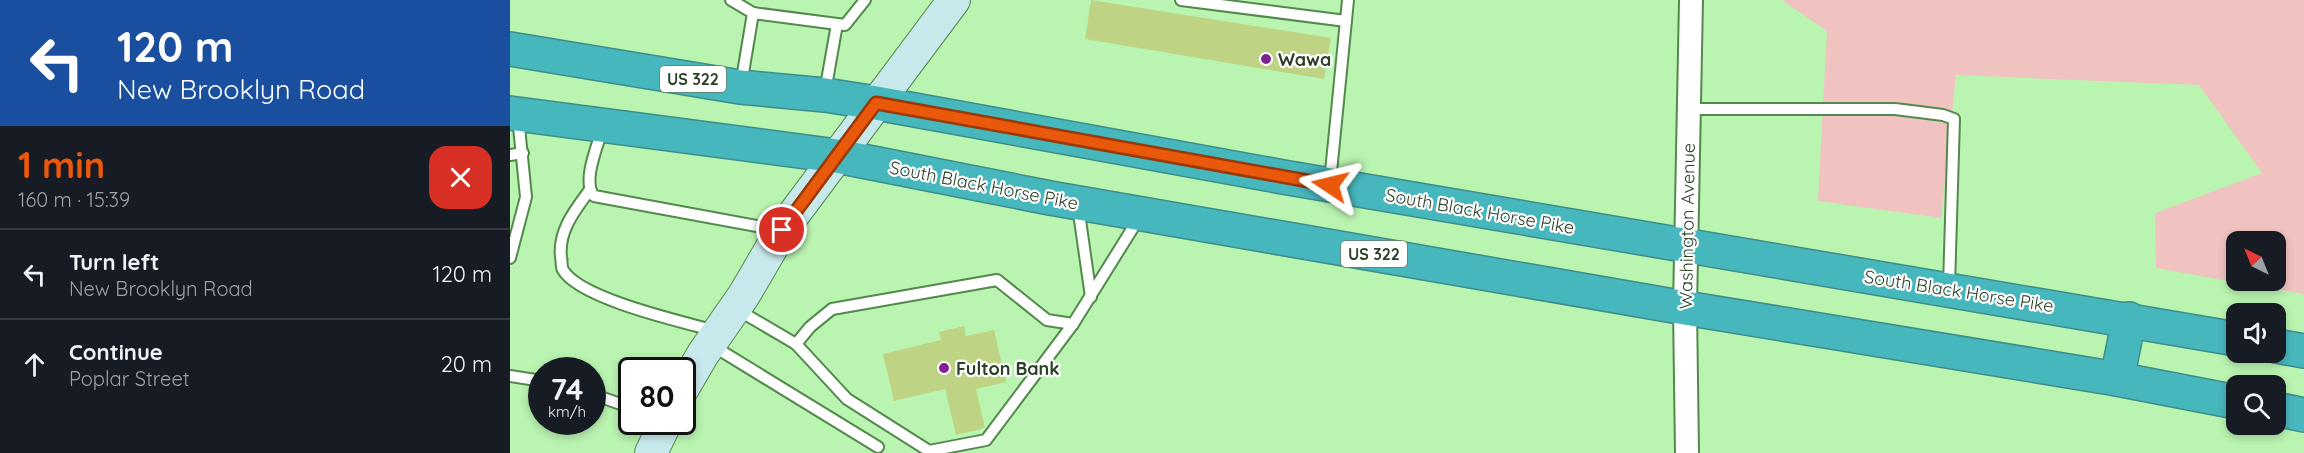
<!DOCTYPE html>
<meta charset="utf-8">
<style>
:root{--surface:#171b24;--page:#242831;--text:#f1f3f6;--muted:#9ea1a6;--line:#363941;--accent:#ea580c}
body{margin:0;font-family:Quicksand,sans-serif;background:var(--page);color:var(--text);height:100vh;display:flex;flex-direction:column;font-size:22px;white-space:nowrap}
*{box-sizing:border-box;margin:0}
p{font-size:20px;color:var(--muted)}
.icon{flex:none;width:33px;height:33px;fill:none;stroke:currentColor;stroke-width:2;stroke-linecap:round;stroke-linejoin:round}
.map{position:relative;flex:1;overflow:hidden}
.sheet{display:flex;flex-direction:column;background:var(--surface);width:510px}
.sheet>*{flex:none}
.guide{background:#1a4fa0;color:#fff;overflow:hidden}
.needle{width:39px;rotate:317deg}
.buttons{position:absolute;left:1716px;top:231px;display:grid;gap:12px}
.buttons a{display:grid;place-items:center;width:60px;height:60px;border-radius:12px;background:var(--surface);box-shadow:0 3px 9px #0003;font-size:30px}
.speed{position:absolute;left:18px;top:357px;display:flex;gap:12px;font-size:30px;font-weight:700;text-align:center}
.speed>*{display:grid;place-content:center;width:78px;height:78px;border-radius:50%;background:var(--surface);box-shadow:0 3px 9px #0003;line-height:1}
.speed small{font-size:15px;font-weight:400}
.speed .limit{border:3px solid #111;border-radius:9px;background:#fff;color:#111}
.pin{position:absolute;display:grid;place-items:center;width:51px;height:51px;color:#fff;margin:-26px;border:3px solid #fff;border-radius:50%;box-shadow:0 2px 6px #0007}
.me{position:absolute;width:66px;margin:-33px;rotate:280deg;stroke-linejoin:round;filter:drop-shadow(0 0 4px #0008)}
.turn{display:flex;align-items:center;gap:21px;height:126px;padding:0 18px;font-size:27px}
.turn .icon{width:78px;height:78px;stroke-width:2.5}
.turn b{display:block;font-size:42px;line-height:51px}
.round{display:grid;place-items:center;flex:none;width:63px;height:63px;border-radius:18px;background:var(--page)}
.head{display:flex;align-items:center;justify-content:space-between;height:102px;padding:0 18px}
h1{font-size:36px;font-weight:700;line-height:45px;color:var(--accent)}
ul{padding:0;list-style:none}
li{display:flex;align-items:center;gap:18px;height:90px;padding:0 18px;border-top:2px solid var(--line)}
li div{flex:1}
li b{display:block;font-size:22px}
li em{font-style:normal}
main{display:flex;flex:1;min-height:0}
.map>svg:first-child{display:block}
.green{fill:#f0c3c1;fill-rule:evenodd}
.building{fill:#bed484}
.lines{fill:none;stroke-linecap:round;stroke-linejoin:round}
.lane-casing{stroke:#53894c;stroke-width:14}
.street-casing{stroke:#53894c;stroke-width:26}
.secondary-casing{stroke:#53894c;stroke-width:34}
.highway-casing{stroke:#3d8e89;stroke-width:36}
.lane{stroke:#fff;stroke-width:10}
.street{stroke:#fff;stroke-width:22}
.secondary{stroke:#c8e9ec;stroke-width:32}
.highway{stroke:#47b7be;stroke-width:33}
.route-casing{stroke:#983908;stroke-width:15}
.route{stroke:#ea580c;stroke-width:10}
.poi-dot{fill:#802390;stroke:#fff;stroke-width:2}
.labels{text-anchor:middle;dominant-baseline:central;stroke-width:4.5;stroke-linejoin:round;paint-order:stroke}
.shield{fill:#fff;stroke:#6a7a68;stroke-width:1.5}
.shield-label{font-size:16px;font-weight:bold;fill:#2a4127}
.poi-label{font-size:18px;font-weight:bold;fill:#2a4127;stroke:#fff;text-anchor:start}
.street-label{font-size:18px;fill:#2a4127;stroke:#fff}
</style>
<main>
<section class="sheet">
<div class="guide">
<div class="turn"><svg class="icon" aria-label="left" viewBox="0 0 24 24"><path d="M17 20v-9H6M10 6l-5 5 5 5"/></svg><div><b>120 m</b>New Brooklyn Road</div></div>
</div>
<div class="head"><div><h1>1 min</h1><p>160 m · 15:39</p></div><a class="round" style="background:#d93025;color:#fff"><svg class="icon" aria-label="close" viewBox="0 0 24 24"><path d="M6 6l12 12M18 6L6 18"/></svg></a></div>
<ul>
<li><svg class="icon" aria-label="left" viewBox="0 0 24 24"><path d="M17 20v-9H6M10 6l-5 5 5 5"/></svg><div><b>Turn left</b><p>New Brooklyn Road</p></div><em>120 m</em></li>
<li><svg class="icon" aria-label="ahead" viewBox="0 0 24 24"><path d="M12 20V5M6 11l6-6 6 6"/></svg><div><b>Continue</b><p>Poplar Street</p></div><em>20 m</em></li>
</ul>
</section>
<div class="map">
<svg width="1794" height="453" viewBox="0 0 1794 453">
<rect width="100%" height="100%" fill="#baf4b1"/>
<path class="green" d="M1272,0H1794V294L1646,268L1645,213L1752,173L1689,85L1446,75L1431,218L1308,201L1317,31ZM1726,242H1766V280H1726Z"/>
<g class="building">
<path d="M581,0L821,38L814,79L575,39Z"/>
<path d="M454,326L456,336L484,330L496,382L466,389L475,428L446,435L435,389L384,401L373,354L431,340L429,332Z"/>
</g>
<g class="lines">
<defs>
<g id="lane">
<path d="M221,0L243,13"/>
<path d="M671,0L836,21"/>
<path d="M231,85L243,13L335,25L355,0"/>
<path d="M315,92L327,24"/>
<path d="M1179,109H1385L1433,115L1444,119L1439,286"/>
<path d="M92,130C87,147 72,182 84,196L268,230"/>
<path d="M0,155L13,153"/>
<path d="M820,182L838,0"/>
<path d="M79,191C65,210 48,231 51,257C52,260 51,267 53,270C70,299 173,322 206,331"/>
<path d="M568,206L581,297"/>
<path d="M0,258L16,197L8,117"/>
<path d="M228,310L286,344L300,327L322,309L487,280L537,320L563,324L629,218"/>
<path d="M286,344L337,399L419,451L476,440L563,324"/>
<path d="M203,346L368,447"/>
<path d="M0,376L32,381"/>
<path d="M82,394L122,408"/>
</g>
<path id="street" d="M1177,453L1175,308L1181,0"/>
<g id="secondary">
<path d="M172,390L193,354L234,295L272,230L444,0"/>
<path d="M141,453L156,422"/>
</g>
<g id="highway">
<path d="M0,49L230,87L315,95L366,103L773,177L1726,339"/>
<path d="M0,113L327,156L540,198L1175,308L1607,379L1726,402"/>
<path d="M1766,346L1794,351"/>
<path d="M1607,379L1619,319"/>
<path d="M1766,409L1794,415"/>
</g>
</defs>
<use href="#lane" class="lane-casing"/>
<use href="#street" class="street-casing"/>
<use href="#secondary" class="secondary-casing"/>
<use href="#highway" class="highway-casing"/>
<use href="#lane" class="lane"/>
<use href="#street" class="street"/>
<use href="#secondary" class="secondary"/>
<use href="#highway" class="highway"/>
</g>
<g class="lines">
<defs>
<path id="route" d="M272,230L366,103L820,185"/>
</defs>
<use href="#route" class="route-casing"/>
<use href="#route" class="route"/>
</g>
<g class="poi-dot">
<circle cx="756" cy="59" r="6"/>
<circle cx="434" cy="368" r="6"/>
</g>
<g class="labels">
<g class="shield">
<rect x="150" y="66" width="66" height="26" rx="4.5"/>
<rect x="831" y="241" width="66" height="26" rx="4.5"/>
</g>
<g class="shield-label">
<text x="183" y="79">US 322</text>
<text x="864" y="254">US 322</text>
</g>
<g class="poi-label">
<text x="768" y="59">Wawa</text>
<text x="446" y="368">Fulton Bank</text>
</g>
<g class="street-label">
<text transform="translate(474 185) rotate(11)">South Black Horse Pike</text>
<text transform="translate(970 211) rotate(10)">South Black Horse Pike</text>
<text transform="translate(1177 226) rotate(-89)">Washington Avenue</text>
<text transform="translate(1449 291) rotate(9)">South Black Horse Pike</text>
</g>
</g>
</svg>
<div class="buttons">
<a><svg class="needle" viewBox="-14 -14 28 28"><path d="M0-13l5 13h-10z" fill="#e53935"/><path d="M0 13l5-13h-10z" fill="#9ea1a6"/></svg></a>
<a><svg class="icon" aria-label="sound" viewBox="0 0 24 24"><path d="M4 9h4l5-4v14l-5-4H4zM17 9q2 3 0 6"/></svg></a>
<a><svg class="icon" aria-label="search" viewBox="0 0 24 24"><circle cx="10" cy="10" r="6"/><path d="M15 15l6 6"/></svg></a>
</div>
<div class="speed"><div>74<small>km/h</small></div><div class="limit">80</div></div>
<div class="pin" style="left:272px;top:230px;background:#d93025"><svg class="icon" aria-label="arrive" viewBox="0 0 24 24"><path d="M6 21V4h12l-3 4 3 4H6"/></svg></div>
<svg class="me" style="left:820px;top:185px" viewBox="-20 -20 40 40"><path d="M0-17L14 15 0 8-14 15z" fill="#ea580c" stroke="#fff" stroke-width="4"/></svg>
</div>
</main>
